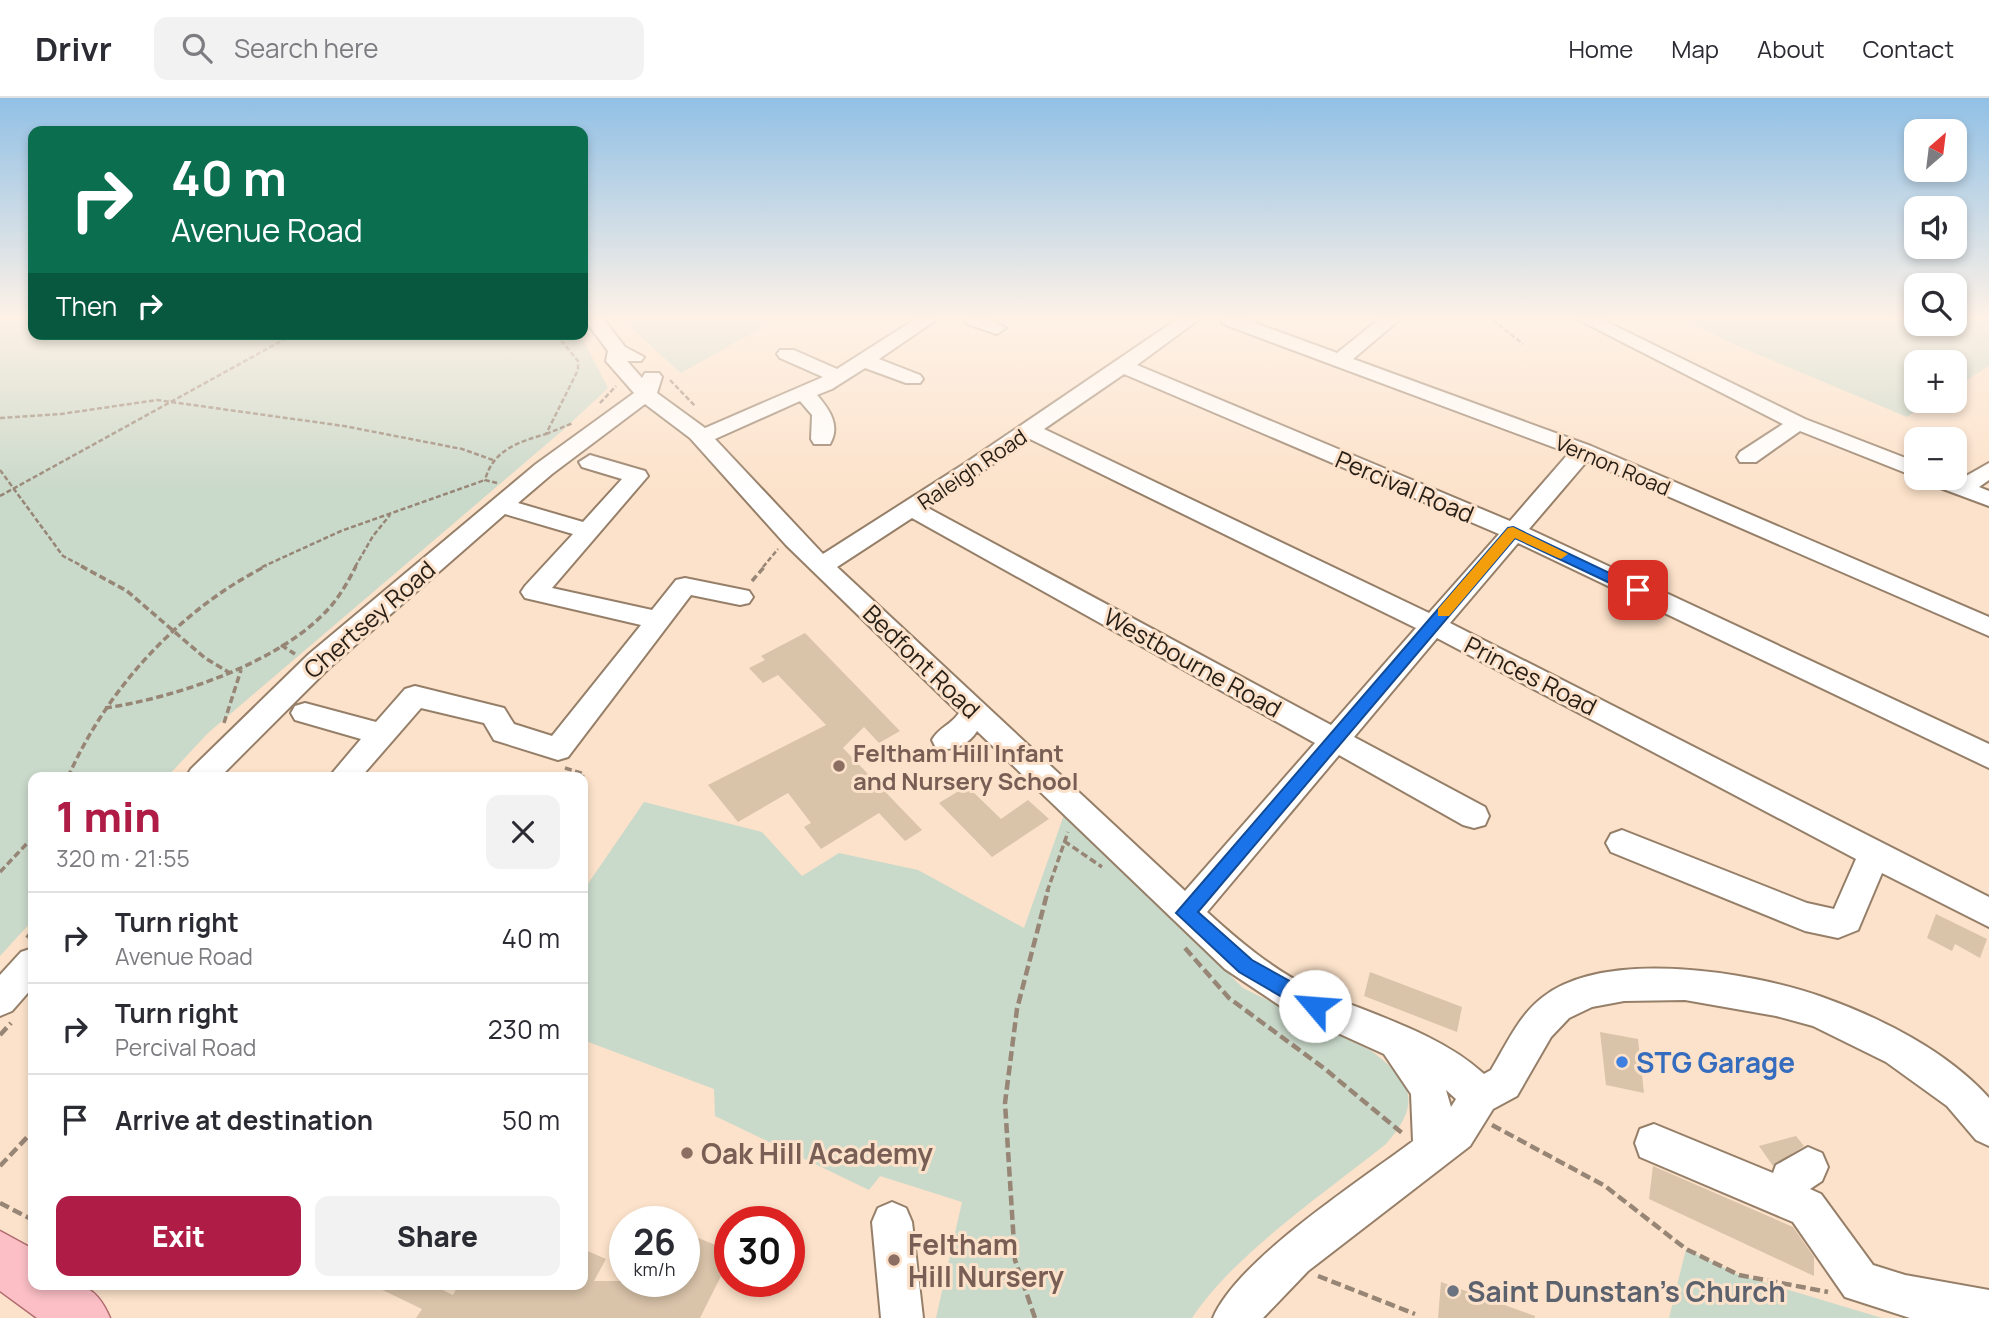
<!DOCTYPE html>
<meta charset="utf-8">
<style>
:root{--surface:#fff;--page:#f2f2f3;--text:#2b2b33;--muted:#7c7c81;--line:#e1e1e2;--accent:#af1c46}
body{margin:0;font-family:Manrope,sans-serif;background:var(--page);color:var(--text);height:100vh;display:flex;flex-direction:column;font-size:26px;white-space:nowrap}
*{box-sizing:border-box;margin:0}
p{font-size:23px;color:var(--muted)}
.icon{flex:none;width:38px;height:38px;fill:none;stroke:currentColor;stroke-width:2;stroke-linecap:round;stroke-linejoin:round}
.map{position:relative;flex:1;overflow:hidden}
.side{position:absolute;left:28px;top:674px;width:560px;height:518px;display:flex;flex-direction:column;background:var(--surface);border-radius:14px;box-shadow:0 4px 10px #0003}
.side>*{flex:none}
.top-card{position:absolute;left:28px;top:28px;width:560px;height:214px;border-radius:14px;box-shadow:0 4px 10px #0003;background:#0b6e4f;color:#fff;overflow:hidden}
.needle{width:46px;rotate:28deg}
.buttons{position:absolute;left:1904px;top:21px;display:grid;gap:14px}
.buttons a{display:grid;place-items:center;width:63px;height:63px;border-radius:14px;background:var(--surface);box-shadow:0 4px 10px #0003;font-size:35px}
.speed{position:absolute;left:609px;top:1108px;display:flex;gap:14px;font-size:35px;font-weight:700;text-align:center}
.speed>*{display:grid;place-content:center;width:91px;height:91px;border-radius:50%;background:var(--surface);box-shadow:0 4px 10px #0003;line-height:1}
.speed small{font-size:18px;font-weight:400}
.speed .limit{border:10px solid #d22;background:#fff;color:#111}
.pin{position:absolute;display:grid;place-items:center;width:60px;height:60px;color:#fff;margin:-30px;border-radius:14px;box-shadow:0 4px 10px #0006}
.me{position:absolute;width:77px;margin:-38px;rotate:297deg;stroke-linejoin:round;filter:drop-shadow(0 0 5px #0008)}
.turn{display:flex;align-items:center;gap:24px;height:147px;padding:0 28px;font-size:32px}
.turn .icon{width:91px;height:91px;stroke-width:2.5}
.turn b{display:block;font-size:49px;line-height:60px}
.then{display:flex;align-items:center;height:66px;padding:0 28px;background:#0003;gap:14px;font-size:26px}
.round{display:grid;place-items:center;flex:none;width:74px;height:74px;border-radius:14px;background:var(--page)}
.summary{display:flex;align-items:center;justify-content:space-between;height:119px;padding:0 28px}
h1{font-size:42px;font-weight:800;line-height:52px;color:var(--accent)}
.cta{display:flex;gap:14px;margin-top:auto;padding:14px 28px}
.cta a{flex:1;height:80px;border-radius:14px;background:var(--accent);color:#fff;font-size:28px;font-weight:800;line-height:80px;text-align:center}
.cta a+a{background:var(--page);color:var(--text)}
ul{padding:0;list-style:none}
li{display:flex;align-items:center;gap:21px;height:91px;padding:0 28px;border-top:2px solid var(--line)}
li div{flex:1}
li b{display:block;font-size:26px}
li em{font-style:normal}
header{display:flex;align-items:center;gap:42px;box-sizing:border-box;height:98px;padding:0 35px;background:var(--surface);border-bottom:2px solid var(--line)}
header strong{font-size:33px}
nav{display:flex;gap:38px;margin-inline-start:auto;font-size:24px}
.search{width:490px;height:63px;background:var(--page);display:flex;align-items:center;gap:18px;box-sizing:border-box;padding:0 24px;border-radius:14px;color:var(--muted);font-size:26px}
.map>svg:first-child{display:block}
.green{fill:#c9d9ca}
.building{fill:#d9c3a9}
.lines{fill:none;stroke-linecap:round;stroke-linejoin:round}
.minor-casing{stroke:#967f69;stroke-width:4}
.major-casing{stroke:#b06b6f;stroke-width:3}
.path-far2{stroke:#978575;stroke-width:2.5;stroke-dasharray:5 2.5;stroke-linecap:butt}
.path-far1{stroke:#978575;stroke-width:3.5;stroke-dasharray:7 3.5;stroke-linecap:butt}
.path{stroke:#978575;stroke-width:4.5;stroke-dasharray:10 4.5;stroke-linecap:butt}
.minor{fill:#fff;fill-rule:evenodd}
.major{fill:#fbbfc5;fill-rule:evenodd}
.route{fill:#1a73e8;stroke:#114b97;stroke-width:2}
.slow{fill:#f59e0b}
.education-dot{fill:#8d6e63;stroke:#fce2ca;stroke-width:2.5}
.shop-dot{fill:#3f7fe0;stroke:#fce2ca;stroke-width:2.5}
.worship-dot{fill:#6b7280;stroke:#fce2ca;stroke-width:2.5}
.labels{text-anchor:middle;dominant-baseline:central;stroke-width:6;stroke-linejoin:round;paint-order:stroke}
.far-street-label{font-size:21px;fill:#292017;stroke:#fce2ca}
.street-label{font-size:24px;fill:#292017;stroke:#fce2ca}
.education-label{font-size:24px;font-weight:bold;fill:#785e54;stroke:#fce2ca;text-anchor:start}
.near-shop-label{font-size:28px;font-weight:bold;fill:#366cbe;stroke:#fce2ca;text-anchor:start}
.near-education-label{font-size:28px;font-weight:bold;fill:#785e54;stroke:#fce2ca;text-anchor:start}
.near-worship-label{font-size:28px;font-weight:bold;fill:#5b616d;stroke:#fce2ca;text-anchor:start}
</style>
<header>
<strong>Drivr</strong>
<div class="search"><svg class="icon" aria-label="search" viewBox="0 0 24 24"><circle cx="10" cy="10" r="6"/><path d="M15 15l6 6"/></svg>Search here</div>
<nav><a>Home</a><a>Map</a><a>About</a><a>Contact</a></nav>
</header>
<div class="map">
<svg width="1989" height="1220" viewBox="0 0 1989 1220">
<rect width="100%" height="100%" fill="#fce2ca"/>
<g class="green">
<path d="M0,222H33V236H580L608,290L562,333L208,635L167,679H33V822L0,858Z"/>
<path d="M622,222H775L681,275Z"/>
<path d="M1685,222H1916V226L1989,222V268L1955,289V264H1916V303H1932L1907,319L1736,247Z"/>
<path d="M644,704L762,734L802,778L839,755L918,772L1024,830L1065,714L1243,890L1370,952C1412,983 1423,1004 1386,1046C1326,1094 1233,1157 1192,1220H936L962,1104L880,1078L869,1092L715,1018L714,991L583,942V793Z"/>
<path d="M1686,1151L1739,1177L1882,1220H1669Z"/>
</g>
<g class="building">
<path d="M805,535L900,633L879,645L864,629L843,650L922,732L905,743L879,715L821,751L804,729L811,725L788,695L738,724L708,687L826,627L778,577L763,585L749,570L765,562L761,558Z"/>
<path d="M967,688L1001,721L1028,702L1049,721L992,759L939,705Z"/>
<path d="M1936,816L1987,841L1980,860L1955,846L1952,853L1927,840Z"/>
<path d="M1370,874L1462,909L1457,934L1364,898Z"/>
<path d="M1600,934L1638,941L1644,995L1606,987Z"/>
<path d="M1796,1038L1804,1048L1773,1068L1759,1048Z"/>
<path d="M1653,1068L1793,1129L1814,1159V1178L1649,1101Z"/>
<path d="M684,1134L725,1151L716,1169L724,1172L700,1220H416L422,1211L370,1186H430L453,1197L459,1186H583V1151L606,1161L594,1183H684Z"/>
<path d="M1441,1184L1535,1218V1220H1438Z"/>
</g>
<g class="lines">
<defs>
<g id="minor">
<path d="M585,222H604L625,249L644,259L641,263H627L642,280L645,275H659L662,279L657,295L705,330L823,279L780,260L777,256L780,252H794L837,271L914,222H936L879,261L920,277L923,281L920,285H906L865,270L832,291L817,297C829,311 841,327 830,346H814L811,341L812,317L800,303L715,341L823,456L964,366L1176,222H1198L1137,267L1510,423L1569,355L1223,226L1221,222H1247L1337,255L1378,222H1399L1353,261L1591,348L1989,519V538L1587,363L1529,431L1989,646V670L1518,445L1450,525L1989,799V829L1882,775L1858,832L1838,840L1805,833L1611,754L1606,745L1611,736L1622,732L1807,805L1834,811L1856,761L1437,540L1354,639L1485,709L1489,718L1485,727L1474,730L1463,727L1339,657L1207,814C1239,843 1272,871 1311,890C1368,916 1437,933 1484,976L1491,972C1506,947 1519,917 1543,899C1606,850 1752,874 1822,899C1881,920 1947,953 1989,1000V1048L1976,1042L1947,1008L1886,964L1813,928L1776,918L1685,902L1624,903L1592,909L1569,920L1551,939L1517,998L1493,1011L1470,1048L1308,1173L1263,1220H1213C1237,1162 1360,1083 1413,1043L1411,996L1384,956L1285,911L1225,871L977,633C969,647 951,654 936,650L932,642C938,630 951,627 959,615L786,447L690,340L645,306L552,376L518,405L583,424L622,381L582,369L579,364L590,357L645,373L648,378L552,490L652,512L676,482L685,480L749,493L753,499L749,505L740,507L691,497L568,659L558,662L494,642L484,625L421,610L361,679H329L361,641L295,622L291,615L295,608L305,605L376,624L405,591L415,588L504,610L514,626L552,638L641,527L525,500L521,494L525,488L573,436L505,416L329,570L220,679H186L191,671L309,556L536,366L634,295L606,263L608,253ZM1124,276L1499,436L1429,515L1044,331ZM1030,341L1416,530L1331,627L928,410ZM912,420L1315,645L1185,793L837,469ZM1446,992L1456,1001L1451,1009Z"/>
<path d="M965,222H992L1006,230L997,236L967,226Z"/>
<path d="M1579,222H1603L1805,321L1916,364V379L1800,333L1756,364H1740L1737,359L1740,354L1783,326Z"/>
<path d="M1989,365V382L1979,389L1989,393V408L1927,385L1924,380L1959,382Z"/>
<path d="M33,850V889L12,913L0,918V877L21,854Z"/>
<path d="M1654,1026L1773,1075L1776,1067L1808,1049L1822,1055L1828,1069L1822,1083L1810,1091L1821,1096L1873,1167L1905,1177L1989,1192V1220H1910L1845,1199L1793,1124L1640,1059L1635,1045L1640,1031Z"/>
<path d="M892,1104L906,1110L912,1124L923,1220H881L872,1124L878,1110Z"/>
</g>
<path id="major" d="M0,1133L33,1151V1186C72,1186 93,1179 110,1220H37L0,1193Z"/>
</defs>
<use href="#minor" class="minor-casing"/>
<use href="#major" class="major-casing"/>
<g class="path-far2">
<path d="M1493,222L1523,246"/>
<path d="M670,282L696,309"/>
<path d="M600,305L616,288"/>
<path d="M0,320L61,316L157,302L344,328L462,351L493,362"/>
<path d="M546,336L573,325"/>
<path d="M0,372L63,458L84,469"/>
<path d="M497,385L485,382C493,352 518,344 546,336L578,272V263L556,236"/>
<path d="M0,398L294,236"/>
<path d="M262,469L341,433L485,382"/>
<path d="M355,469L373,438L390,417"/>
<path d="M763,469L778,451"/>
</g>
<g class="path-far1">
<path d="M81,468L127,493L205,560L230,575"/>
<path d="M752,483L765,468"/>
<path d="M281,547L295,556"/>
<path d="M105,610C175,600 283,564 331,508C341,496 349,482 356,468"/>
<path d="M224,625L241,572"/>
<path d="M565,670L584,676L582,679"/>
<path d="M68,679C107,591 179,512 266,468"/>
<path d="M1064,743L1102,769"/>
<path d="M0,774L33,739"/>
<path d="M1047,794L1068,734"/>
</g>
<g class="path">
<path d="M27,840L33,833"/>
<path d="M1185,850L1229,900L1325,971L1402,1035"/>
<path d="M0,937L11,925"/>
<path d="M1492,1027L1605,1088L1686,1151L1739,1177L1828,1194"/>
<path d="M0,1068L33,1033"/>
<path d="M0,1105L33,1122"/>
<path d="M1318,1178L1415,1216"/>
<path d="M1035,1220L1015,1162L1005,1005L1017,911L1048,792"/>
</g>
<use href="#minor" class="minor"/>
<use href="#major" class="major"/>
</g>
<linearGradient id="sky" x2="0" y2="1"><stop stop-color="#91c0e5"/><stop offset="0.56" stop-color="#fef2e7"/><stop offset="1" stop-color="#fef2e7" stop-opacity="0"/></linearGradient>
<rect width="1989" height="393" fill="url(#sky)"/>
<path class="route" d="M1513,429L1645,492L1638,497L1633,496L1515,440L1198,814L1252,862L1322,901L1325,908L1322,914L1315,917L1308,914L1239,874L1176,815L1508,430Z"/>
<path class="slow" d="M1513,429L1568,456L1561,461L1556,459L1515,440L1449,518H1438V511L1508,430Z"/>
<g class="education-dot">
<circle cx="839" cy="668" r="7"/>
<circle cx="687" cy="1055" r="7"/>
<circle cx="894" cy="1162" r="7"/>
</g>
<circle class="shop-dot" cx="1622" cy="964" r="7"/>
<circle class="worship-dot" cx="1453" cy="1193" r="7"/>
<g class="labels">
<g class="far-street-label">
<text transform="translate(1613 367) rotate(23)">Vernon Road</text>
<text transform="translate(972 371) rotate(-34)">Raleigh Road</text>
</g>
<g class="street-label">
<text transform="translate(1405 388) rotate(23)">Percival Road</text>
<text transform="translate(369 521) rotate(-41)">Chertsey Road</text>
<text transform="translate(922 563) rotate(44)">Bedfont Road</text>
<text transform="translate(1193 564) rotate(29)">Westbourne Road</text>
<text transform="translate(1531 577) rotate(27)">Princes Road</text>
</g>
<g class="education-label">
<text x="853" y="654">Feltham Hill Infant<tspan x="853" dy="28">and Nursery School</tspan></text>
</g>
<g class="near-shop-label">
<text x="1636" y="964">STG Garage</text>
</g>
<g class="near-education-label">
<text x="701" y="1055">Oak Hill Academy</text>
<text x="908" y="1146">Feltham<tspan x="908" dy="32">Hill Nursery</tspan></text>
</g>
<g class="near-worship-label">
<text x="1467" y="1193">Saint Dunstan's Church</text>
</g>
</g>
</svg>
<div class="buttons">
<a><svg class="needle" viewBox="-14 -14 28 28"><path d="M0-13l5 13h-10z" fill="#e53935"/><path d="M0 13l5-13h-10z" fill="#7c7c81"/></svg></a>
<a><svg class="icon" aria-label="sound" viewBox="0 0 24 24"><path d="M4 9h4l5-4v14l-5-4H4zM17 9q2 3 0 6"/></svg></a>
<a><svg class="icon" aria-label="search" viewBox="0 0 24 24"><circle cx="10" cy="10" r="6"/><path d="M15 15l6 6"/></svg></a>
<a>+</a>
<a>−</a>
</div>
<div class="speed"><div>26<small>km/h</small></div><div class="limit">30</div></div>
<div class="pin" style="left:1638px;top:492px;background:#d93025"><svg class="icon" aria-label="arrive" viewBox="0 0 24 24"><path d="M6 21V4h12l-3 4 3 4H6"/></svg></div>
<svg class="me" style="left:1315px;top:908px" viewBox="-20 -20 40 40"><circle r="19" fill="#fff"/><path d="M0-13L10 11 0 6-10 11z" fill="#1a73e8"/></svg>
<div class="top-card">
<div class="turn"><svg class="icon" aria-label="right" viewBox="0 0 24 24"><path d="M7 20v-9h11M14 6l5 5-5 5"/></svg><div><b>40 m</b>Avenue Road</div></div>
<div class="then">Then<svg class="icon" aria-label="right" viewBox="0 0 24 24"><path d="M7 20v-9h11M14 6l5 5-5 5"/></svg></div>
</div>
<section class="side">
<div class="summary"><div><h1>1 min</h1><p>320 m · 21:55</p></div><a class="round"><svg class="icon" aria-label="close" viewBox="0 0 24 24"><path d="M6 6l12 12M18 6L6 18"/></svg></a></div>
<ul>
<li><svg class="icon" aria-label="right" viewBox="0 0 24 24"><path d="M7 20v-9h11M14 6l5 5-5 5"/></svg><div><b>Turn right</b><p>Avenue Road</p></div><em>40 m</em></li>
<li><svg class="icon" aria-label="right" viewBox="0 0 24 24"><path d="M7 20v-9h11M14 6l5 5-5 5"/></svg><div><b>Turn right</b><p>Percival Road</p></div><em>230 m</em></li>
<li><svg class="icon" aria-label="arrive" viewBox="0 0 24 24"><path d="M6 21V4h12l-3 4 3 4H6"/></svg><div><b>Arrive at destination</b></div><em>50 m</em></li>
</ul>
<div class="cta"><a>Exit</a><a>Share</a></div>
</section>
</div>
